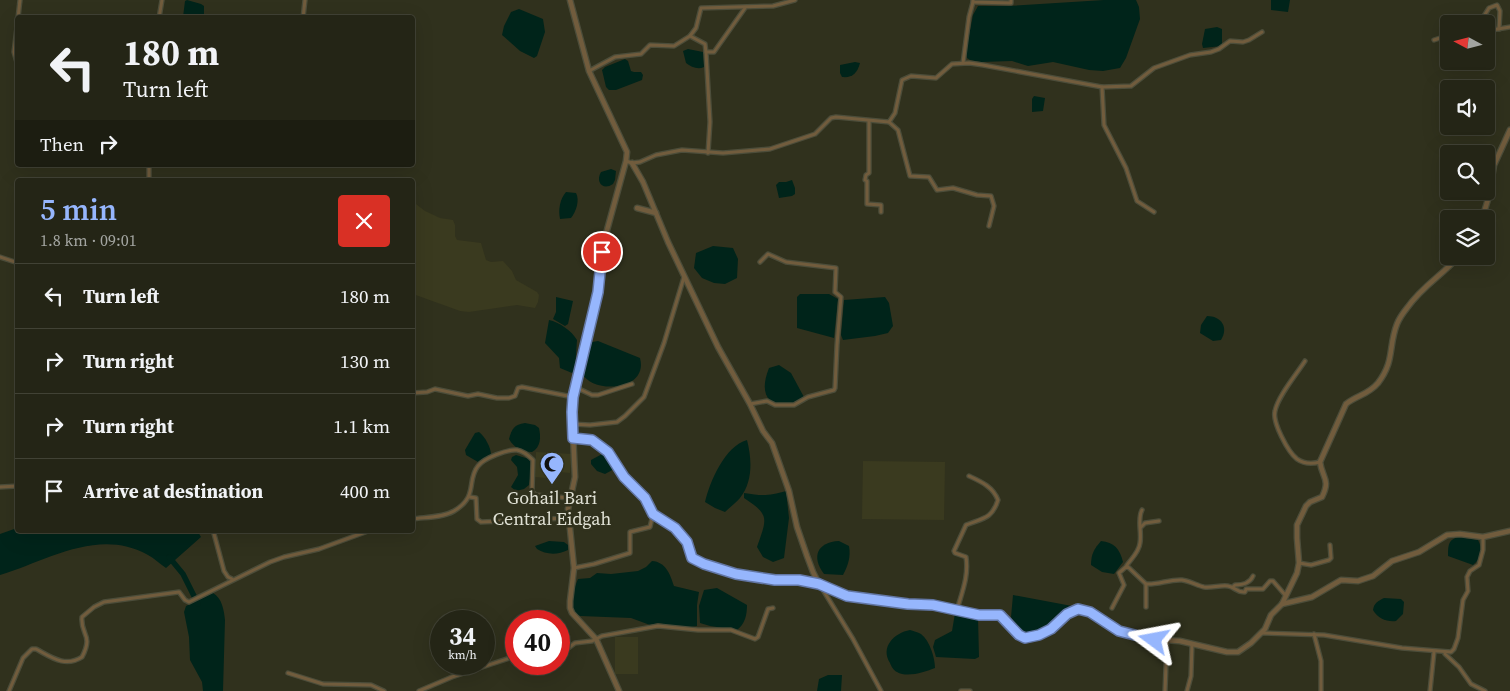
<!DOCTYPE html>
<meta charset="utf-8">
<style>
:root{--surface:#242516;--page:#2c2d1f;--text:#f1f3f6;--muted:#a3a5a1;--line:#414235;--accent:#96b6fd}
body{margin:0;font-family:"Source Serif 4",serif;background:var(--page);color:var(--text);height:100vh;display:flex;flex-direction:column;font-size:19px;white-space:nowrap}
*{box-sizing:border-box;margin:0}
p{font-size:16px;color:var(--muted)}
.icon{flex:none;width:28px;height:28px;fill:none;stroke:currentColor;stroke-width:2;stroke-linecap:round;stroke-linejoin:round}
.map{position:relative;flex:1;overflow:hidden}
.drawer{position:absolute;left:15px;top:178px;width:400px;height:355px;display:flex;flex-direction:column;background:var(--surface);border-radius:5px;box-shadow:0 5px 20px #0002,0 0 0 1px var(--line)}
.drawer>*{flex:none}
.hud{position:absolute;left:15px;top:15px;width:400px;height:152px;border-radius:5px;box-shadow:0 5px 20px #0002,0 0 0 1px var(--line);background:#242516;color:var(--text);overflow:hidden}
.needle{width:32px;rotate:277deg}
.controls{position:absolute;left:1440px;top:15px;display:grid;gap:10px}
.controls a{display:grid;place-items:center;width:55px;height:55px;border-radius:5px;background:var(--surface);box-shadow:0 5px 20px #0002,0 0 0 1px var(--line);font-size:25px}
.speed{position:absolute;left:430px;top:610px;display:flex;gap:10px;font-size:25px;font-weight:700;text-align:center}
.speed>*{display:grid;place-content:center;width:65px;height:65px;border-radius:50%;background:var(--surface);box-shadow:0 5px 20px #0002,0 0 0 1px var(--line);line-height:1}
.speed small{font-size:12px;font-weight:400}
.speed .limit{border:8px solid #d22;background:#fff;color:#111}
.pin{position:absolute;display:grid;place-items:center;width:42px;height:42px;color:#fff;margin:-21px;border:2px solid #fff;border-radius:50%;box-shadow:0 1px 5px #0007}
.me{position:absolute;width:55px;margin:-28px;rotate:283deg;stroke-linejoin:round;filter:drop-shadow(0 0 4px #0008)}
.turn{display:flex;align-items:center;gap:18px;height:105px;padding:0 25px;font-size:22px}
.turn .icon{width:65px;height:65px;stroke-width:2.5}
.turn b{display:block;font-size:35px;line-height:42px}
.then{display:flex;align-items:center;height:48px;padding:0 25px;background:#0003;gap:10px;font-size:19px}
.round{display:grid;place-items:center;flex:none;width:52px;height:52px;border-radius:5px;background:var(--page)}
.headline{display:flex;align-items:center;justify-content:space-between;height:85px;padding:0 25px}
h1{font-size:30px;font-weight:600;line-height:38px;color:var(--accent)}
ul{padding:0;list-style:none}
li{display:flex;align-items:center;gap:15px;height:65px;padding:0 25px;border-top:1px solid var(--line)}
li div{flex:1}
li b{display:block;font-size:19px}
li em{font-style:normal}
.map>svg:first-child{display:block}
.built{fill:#3a3a1f}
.water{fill:#00241a}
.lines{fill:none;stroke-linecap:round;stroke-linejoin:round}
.river{stroke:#00241a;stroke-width:5.5}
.minor-casing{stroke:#4c4d3a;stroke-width:5.5}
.tertiary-casing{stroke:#4c4d3a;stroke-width:7}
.minor{stroke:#715c3d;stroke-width:3}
.tertiary{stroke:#715c3d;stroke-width:4.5}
.route-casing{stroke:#6276a4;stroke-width:12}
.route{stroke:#96b6fd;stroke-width:9}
.labels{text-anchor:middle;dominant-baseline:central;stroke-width:5;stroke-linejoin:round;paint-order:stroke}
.poi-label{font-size:18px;fill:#e0e1d5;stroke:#30311d}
</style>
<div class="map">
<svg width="1510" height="691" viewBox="0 0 1510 691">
<rect width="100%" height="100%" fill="#30311d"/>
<g class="built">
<path d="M412,201L425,211L440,218L453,220L455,225V236L457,240L481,243L486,260L491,262L503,261L512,271L516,280L537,292L539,295L538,302L535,308L517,305L469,312L460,311L413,294Z"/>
<path d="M536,452L572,454L570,473L549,471L547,478L535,477Z"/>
<path d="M863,461L945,462L944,520L862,519Z"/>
<rect x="615" y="637" width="23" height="37"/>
</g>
<g class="water">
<path d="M187,0L201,4L204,6V17H183L185,1Z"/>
<path d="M1104,0H1136L1139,7L1140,19L1126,58L1120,68L1103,71L1089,70L1053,62L1028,66L1012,61L981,62L970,60L967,58L966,51L973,15L978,6H1008Z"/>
<path d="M1271,0H1290L1288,12L1271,10Z"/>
<path d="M519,9L543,19L545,32L537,56L534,58L520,51L502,35L504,26L511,12Z"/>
<path d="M1217,27L1222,29V46L1203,48L1202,44L1205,29Z"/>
<path d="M688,49L703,52L704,67C698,70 691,67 686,63L683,51Z"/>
<path d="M625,59L628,61L631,71L634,72H641L643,75L642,80L616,90H609L606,87L602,70L605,67Z"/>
<path d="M855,62L860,63C857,74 852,78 842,77L840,73V65Z"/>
<path d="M1034,96L1045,98L1043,111L1032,112V99Z"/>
<path d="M611,169L616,171L615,180L613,184C603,191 595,182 601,172Z"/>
<path d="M792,180L795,188V194L792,196L779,198L776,185L779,182H786Z"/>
<path d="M566,192L576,193C580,200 576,212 571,218L560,219C558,209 560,199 566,192Z"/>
<path d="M713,246L733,248L738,259L737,278L725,284L714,283L702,278L694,268L696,253Z"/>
<path d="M800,294H829L838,299L834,338L797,328V297Z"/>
<path d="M556,297L573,301L568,324L565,326L553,319L556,312Z"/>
<path d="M885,297L889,303L893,326L888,333L875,336L843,340L841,335L844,300Z"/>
<path d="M1207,316C1221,316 1229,327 1221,340L1213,341L1200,333L1201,325Z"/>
<path d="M549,320C559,322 572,331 577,340L575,370L572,373L560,368L559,358L545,343Z"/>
<path d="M598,341L640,358C649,392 591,394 582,373L589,347L592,342Z"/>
<path d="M779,365L791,373L805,399C774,413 756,400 769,368Z"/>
<path d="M525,423L535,425L539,428C541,437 541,447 532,452C522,452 514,448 509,439C512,428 514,425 525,423Z"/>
<path d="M479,432C485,437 491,447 491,455L478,462L466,455L465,450L475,433Z"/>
<path d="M747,440C752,459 753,482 740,498C736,503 730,507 725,512L715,508L705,502C710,481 725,446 747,440Z"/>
<path d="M604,453L608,454L616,468L605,474L597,471L591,464V460Z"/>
<path d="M516,455L529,459L532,465L529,485L524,489L516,491L511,487L518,475L517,467L511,460L512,457Z"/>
<path d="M786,491L789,518L784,558L773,562L763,557L757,547C767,518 770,515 744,498V493C762,496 769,496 786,491Z"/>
<path d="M17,528L18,530H197L201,537L166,568C160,564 154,558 148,555C98,527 47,561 0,575V534Z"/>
<path d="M1459,537L1478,540C1483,548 1481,559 1473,565L1448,556C1448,546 1448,539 1459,537Z"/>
<path d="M549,541L564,542L568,545V550C558,555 546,555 537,549L535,546Z"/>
<path d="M839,541L849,546C851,556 848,566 843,575L824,574C811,557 817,542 839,541Z"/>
<path d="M1101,541C1114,542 1120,549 1123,562L1114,574L1102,572L1091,565C1091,554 1094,549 1101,541Z"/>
<path d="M652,561C666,562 670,574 674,586L699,592L697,605V626L685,628L658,623L650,625L631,618L580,616C567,609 573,591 578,579L590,578L597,573L611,574L638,571L646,567Z"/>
<path d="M717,588L747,605C747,615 745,624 737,630L710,626L700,623L699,606L704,590Z"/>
<path d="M213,593C222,598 224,610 225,620L223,691H203L202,682L190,660L189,637L184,612L186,606Z"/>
<path d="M1013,595L1072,606C1052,618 1052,631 1026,634L1017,627L1011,617Z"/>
<path d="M1384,598L1401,599L1404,602L1403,614L1396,621C1387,622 1378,619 1373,610C1374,603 1378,601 1384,598Z"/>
<path d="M955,613L978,617L979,657L975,659L936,657L933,647L935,640L952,631Z"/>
<path d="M910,630C913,631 918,632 921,634C930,641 935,658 935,668C925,672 907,678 897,672C894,671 891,666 890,663C880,647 894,633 910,630Z"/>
<path d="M828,675H842L841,691H817L819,679Z"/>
</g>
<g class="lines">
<path class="river" d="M169,557L183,574L198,604"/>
<defs>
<g id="minor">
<path d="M973,0V2L1011,3V0"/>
<path d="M18,18L20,0"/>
<path d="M159,18L162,0"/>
<path d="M303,18L305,0"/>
<path d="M18,19L14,52L18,66"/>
<path d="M1479,24L1489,8L1497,5L1500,11L1499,29"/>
<path d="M1486,31L1510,27"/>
<path d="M690,36L705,44L706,52L710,122L708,153"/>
<path d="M1434,40L1449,35"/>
<path d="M706,52H714L745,8"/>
<path d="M963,63L969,17L973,2"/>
<path d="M589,71L615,57L641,54L650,45L674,46L690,36L696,28L701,8L773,6L795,0"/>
<path d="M1102,87L1104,125L1126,168L1137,201L1154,212"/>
<path d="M869,121V173L866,175L865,180L867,181V204L881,205V212"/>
<path d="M889,122L898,130L910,176L929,177L937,190L953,188L977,195L991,196L994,206L989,226"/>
<path d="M626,161L632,163L640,162L656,155L682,150L723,153L770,149L815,134L831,118L836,117L889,122L895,113L902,80L911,76L936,78L952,64L969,63L983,65L1102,87L1131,86L1154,68L1190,55L1211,52L1219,49L1230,41L1243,42L1249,40L1262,32"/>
<path d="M149,165V180"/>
<path d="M0,257L18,263"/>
<path d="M1305,361C1296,375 1278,396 1275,411C1272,422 1288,452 1297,459C1304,464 1312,464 1320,462"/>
<path d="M575,387L592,395H598L632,384"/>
<path d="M412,393L427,392L435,389L468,396L478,394L497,398H509L515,396L518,388L522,387L573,397"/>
<path d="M750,404L767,401L775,405H794L808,397L834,390L835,388L837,345L841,297L835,292L836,268L786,262L768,254L760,262"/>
<path d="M572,424L590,425L617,422L625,416L644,397L664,343L684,277"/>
<path d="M0,487L18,486"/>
<path d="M470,497L476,498L477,519L481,522L568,518"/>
<path d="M412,519C425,517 442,518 454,511C479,496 466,481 478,466C484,458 508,449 517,450C523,451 529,456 533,460L532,492L536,495L569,498"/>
<path d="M1141,527L1145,523L1159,521"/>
<path d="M213,530L224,571L228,577L232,579"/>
<path d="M1299,563L1311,565L1329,560L1331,558L1330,545"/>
<path d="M1127,565C1132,558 1139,552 1140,543C1142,532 1137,519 1142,510"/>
<path d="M574,568L594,564L630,553V532L650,527L653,514"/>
<path d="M820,585L853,639L881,691"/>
<path d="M1233,587L1235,585C1242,585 1250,583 1253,576"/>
<path d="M1146,607V584"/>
<path d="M1112,608L1124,585L1119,573L1127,566L1146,584C1158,585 1170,579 1182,580C1190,581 1198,586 1204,587C1212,588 1220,585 1228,586C1235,587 1237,593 1245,592L1246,589H1263L1270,581H1273L1286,596"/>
<path d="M957,610C962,592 969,576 966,557L955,553L954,551L966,525C983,518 992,519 998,500C993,487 982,482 969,476"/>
<path d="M1261,633L1324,635L1402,648L1451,652L1454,649L1458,638L1463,600L1468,591L1467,577L1470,571L1479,565L1483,550V537"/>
<path d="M1314,634L1321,661V691"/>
<path d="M559,651L567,649L575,643L592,641L602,636L658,626L698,630H731L755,639L758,637L768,609L773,608"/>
<path d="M1445,654L1459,667L1471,684L1485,691"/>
<path d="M288,673L323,684L371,685L384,691"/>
<path d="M9,691L23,658L32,649H36C51,657 65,668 82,657C94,634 80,635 82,617L94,607L104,602L179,592L185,600L189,602L270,562L284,557L319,549L371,530"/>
<path d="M419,691L452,677L516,656"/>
<path d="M961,691H970"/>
<path d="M1165,691L1167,640"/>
<path d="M1187,691L1191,676L1192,644"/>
<path d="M1430,691L1434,652"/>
</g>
<g id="tertiary">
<path d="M570,0L589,71L627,152L626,161L604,241L598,292L573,397L572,412L575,477L568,509L574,568L570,601V608L572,613L596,639L619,691"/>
<path d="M632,163L643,182L668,242L718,347L750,404L763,431L772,443L789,491L797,527L807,556L813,572L819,584L847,596L908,604L933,605L979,615H1000C1008,620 1011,630 1019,635C1036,648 1063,616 1076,609L1090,612L1119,631L1146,639L1180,641L1227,652H1238L1251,643L1265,629L1271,615L1282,604L1297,573L1299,563L1297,538V525L1306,506L1310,502L1322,497C1331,479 1322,478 1320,462L1346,404C1357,395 1368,395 1378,383C1395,361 1388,347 1397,324C1399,319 1403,313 1407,308C1423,285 1443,275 1459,256"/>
<path d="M637,208L656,213"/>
<path d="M1482,219L1489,196L1494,165L1510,130"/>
<path d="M573,438L592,440L608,452L623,477L645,498L653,514L671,524L687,542L689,552L695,560L736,574L775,580H799L819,584"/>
<path d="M1282,604L1312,597L1341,580L1358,581L1373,576L1392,561L1419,552L1447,535L1460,534L1483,537L1510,531"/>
</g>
</defs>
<use href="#minor" class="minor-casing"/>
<use href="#tertiary" class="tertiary-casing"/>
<use href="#minor" class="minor"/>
<use href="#tertiary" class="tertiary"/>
</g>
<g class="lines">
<defs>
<path id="route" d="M602,252L598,292L573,397L572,412L573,438L592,440L608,452L624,477L645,498L653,514L675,528L687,542L692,558L704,564L736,574L775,580H799L819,584L847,596L908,604L933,605L979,615H1000L1019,635L1025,638L1039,635L1051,629L1067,614L1078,609L1090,612L1119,631L1154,640"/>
</defs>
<use href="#route" class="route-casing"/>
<use href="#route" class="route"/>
</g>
<defs>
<symbol id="mosque-pin" viewBox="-11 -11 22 30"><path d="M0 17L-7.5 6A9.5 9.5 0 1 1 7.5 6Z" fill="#96b6fd" stroke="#30311d"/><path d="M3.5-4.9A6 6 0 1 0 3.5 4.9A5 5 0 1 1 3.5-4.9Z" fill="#111"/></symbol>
</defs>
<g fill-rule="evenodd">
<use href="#mosque-pin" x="538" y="450" width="28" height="38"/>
</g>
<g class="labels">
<g class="poi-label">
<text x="552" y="497">Gohail Bari<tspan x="552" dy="21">Central Eidgah</tspan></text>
</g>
</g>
</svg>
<div class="controls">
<a><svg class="needle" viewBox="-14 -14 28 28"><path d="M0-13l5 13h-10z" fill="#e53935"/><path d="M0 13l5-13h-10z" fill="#a3a5a1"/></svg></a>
<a><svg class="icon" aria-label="sound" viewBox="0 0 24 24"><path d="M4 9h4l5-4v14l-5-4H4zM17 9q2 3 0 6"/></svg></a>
<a><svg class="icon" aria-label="search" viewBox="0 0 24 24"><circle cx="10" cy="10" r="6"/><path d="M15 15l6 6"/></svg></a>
<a><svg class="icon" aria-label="layers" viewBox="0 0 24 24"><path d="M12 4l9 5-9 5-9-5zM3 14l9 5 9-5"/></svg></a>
</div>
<div class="speed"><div>34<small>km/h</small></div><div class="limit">40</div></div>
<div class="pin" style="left:602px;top:252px;background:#d93025"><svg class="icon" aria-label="arrive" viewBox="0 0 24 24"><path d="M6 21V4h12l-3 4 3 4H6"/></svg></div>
<svg class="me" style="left:1154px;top:640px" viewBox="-20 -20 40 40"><path d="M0-17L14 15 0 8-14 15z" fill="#96b6fd" stroke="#fff" stroke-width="4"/></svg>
<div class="hud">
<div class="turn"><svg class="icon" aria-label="left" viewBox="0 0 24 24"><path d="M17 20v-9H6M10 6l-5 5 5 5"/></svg><div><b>180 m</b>Turn left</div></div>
<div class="then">Then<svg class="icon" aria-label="right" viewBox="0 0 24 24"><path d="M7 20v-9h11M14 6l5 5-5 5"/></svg></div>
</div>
<section class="drawer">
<div class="headline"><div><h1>5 min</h1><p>1.8 km · 09:01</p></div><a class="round" style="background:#d93025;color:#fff"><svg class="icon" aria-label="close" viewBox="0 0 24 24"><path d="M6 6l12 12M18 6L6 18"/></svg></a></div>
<ul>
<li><svg class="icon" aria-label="left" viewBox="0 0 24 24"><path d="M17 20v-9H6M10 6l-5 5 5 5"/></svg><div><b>Turn left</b></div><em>180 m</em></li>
<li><svg class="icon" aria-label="right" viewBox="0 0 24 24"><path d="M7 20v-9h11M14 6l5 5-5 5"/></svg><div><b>Turn right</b></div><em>130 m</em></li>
<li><svg class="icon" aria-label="right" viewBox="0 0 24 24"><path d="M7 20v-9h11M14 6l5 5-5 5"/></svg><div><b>Turn right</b></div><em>1.1 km</em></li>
<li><svg class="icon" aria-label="arrive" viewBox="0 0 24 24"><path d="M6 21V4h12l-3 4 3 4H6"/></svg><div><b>Arrive at destination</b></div><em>400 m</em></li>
</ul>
</section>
</div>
